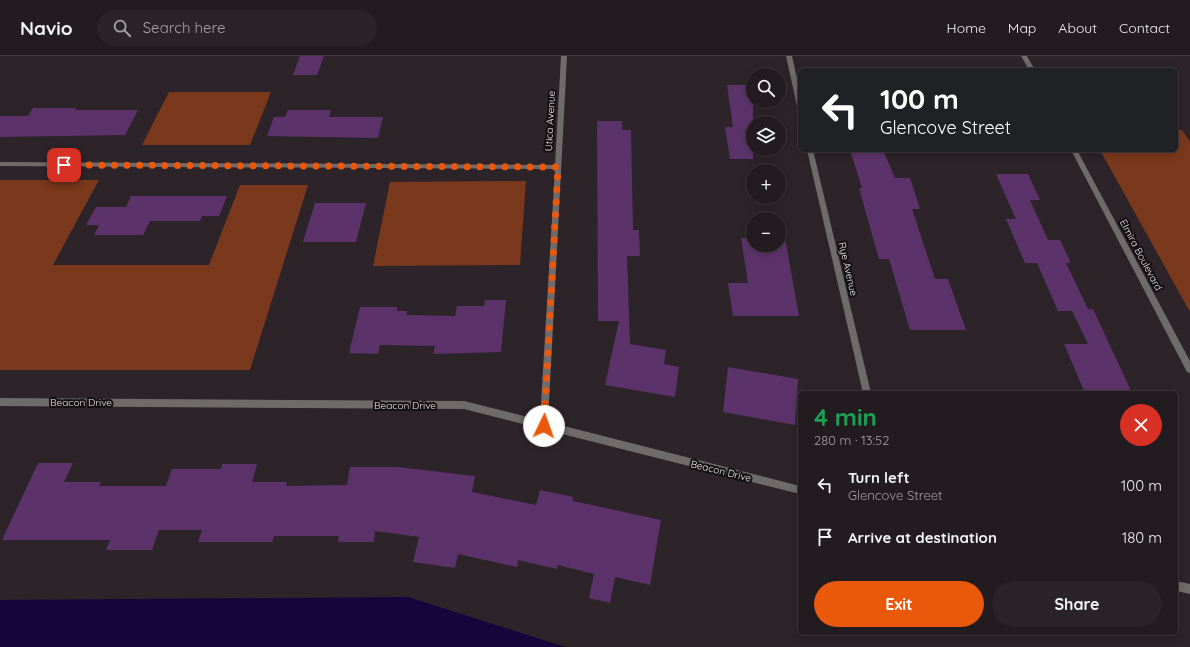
<!DOCTYPE html>
<meta charset="utf-8">
<style>
:root{--surface:#221b1f;--page:#2a2428;--text:#f1f3f6;--muted:#a2a1a4;--line:#3f393d;--accent:#ea580c}
body{margin:0;font-family:Quicksand,sans-serif;background:var(--page);color:var(--text);height:100vh;display:flex;flex-direction:column;font-size:15px;white-space:nowrap}
*{box-sizing:border-box;margin:0}
p{font-size:13px;color:var(--muted)}
.icon{flex:none;width:22px;height:22px;fill:none;stroke:currentColor;stroke-width:2;stroke-linecap:round;stroke-linejoin:round}
.map{position:relative;flex:1;overflow:hidden}
.panel{position:absolute;left:798px;top:335px;width:380px;height:244px;display:flex;flex-direction:column;background:var(--surface);border-radius:6px;box-shadow:0 2px 10px #0003,0 0 0 1px var(--line)}
.panel>*{flex:none}
.guide{position:absolute;left:798px;top:12px;width:380px;height:84px;border-radius:6px;box-shadow:0 2px 10px #0003,0 0 0 1px var(--line);background:#202124;color:#fff;overflow:hidden}
.buttons{position:absolute;left:746px;top:12px;display:grid;gap:8px}
.buttons a{display:grid;place-items:center;width:40px;height:40px;border-radius:50%;background:var(--surface);box-shadow:0 2px 10px #0003,0 0 0 1px var(--line);font-size:20px}
.pin{position:absolute;display:grid;place-items:center;width:34px;height:34px;color:#fff;margin:-17px;border-radius:8px;box-shadow:0 2px 6px #0006}
.me{position:absolute;width:44px;margin:-22px;rotate:3deg;stroke-linejoin:round;filter:drop-shadow(0 0 3px #0008)}
.turn{display:flex;align-items:center;gap:14px;height:84px;padding:0 16px;font-size:18px}
.turn .icon{width:52px;height:52px;stroke-width:2.5}
.turn b{display:block;font-size:28px;line-height:34px}
.round{display:grid;place-items:center;flex:none;width:42px;height:42px;border-radius:21px;background:var(--page)}
.head{display:flex;align-items:center;justify-content:space-between;height:68px;padding:0 16px}
h1{font-size:24px;font-weight:800;line-height:30px;color:#1e9e55}
.cta{display:flex;gap:8px;margin-top:auto;padding:8px 16px}
.cta a{flex:1;height:46px;border-radius:24px;background:var(--accent);color:#fff;font-size:16px;font-weight:800;line-height:46px;text-align:center}
.cta a+a{background:var(--page);color:var(--text)}
ul{padding:0;list-style:none}
li{display:flex;align-items:center;gap:12px;height:52px;padding:0 16px}
li div{flex:1}
li b{display:block;font-size:15px}
li em{font-style:normal}
header{display:flex;align-items:center;gap:24px;box-sizing:border-box;height:56px;padding:0 20px;background:var(--surface);border-bottom:1px solid var(--line)}
header strong{font-size:19px}
nav{display:flex;gap:22px;margin-inline-start:auto;font-size:14px}
.search{width:280px;height:36px;background:var(--page);display:flex;align-items:center;gap:10px;box-sizing:border-box;padding:0 14px;border-radius:22px;color:var(--muted);font-size:15px}
.map>svg:first-child{display:block}
.forest{fill:#7a381d}
.water{fill:#16043d}
.building{fill:#5b336a}
.lines{fill:none;stroke-linecap:round;stroke-linejoin:round}
.minor{fill:#706b6b;fill-rule:evenodd}
.route{stroke:#ea580c;stroke-width:7;stroke-dasharray:0 12.6}
.labels{text-anchor:middle;dominant-baseline:central;stroke-width:4;stroke-linejoin:round;paint-order:stroke}
.street-label{font-size:10px;fill:#ece6e9;stroke:#130f11}
</style>
<header>
<strong>Navio</strong>
<div class="search"><svg class="icon" aria-label="search" viewBox="0 0 24 24"><circle cx="10" cy="10" r="6"/><path d="M15 15l6 6"/></svg>Search here</div>
<nav><a>Home</a><a>Map</a><a>About</a><a>Contact</a></nav>
</header>
<div class="map">
<svg width="1190" height="591" viewBox="0 0 1190 591">
<rect width="100%" height="100%" fill="#2d2429"/>
<g class="forest">
<path d="M169,36H271L250,89H142Z"/>
<path d="M1176,74H1182L1190,86V256L1100,94H1176Z"/>
<path d="M0,124H99L53,209H209L240,129H308L250,314H0Z"/>
<path d="M526,125L520,209L373,210L390,126Z"/>
</g>
<path class="water" d="M408,541L565,591H0V544Z"/>
<g class="building">
<path d="M300,0H324L317,19H293Z"/>
<path d="M727,29H753V103H730L725,71H733Z"/>
<path d="M33,52H76L75,54H138L125,79L0,81V60H28Z"/>
<path d="M288,54H331L329,61H383L378,82L267,80L274,61H285Z"/>
<path d="M597,65H622V74H631L633,174H639L640,200H627L630,288L666,294L664,308L679,311L675,341L605,329L619,265H598Z"/>
<path d="M850,94H883L895,122H910L920,153H912L935,223H948L966,274H910L889,203H879L859,132H862Z"/>
<path d="M996,118H1028L1040,144H1030L1048,184H1060L1071,207H1066L1088,253H1093L1132,337H1085L1064,288H1088L1072,255H1058L1037,207H1025L1006,163H1016Z"/>
<path d="M131,140H227L219,160H202L200,165H150L143,179H94L99,169H86L96,151H126Z"/>
<path d="M315,147H366L356,186H303Z"/>
<path d="M741,182H753V189H779V182H785L799,260H733L728,227H748Z"/>
<path d="M485,244H506L501,296L433,298L435,290L380,289L378,298L349,297L360,251H397V255H407L406,259L455,260L457,250H484Z"/>
<path d="M728,311L798,323L795,369L723,356Z"/>
<path d="M38,407H73L64,426H101L99,430H166L172,413H221L222,408H257L252,426H287L286,430L347,429L350,411H397L475,420L472,436L536,449L540,434L573,441V445L661,464L650,529L615,521L610,547L589,542L594,518L558,509L557,513L518,504L517,511L458,498L455,512L413,506L419,481L375,475L374,486H338L339,480H274L272,486H198L202,474H159L152,494H106L110,484H2Z"/>
</g>
<g class="lines">
<g class="minor">
<path d="M561,0H567L548,366L800,430V438L464,353L0,350V342L464,345L540,364L555,113L0,110V106L555,109Z"/>
<path d="M786,0H792L800,36V52L797,50Z"/>
<path d="M1021,0H1027L1035,14H1029Z"/>
<path d="M807,94H813L871,337H863Z"/>
<path d="M1071,94H1077L1190,305V317L1187,316Z"/>
<path d="M1176,525L1190,528V538L1176,535Z"/>
</g>
</g>
<g class="lines">
<path class="route" d="M64,109L558,111L544,370"/>
</g>
<g class="labels">
<g class="street-label">
<text transform="translate(550 65) rotate(-87)">Utica Avenue</text>
<text transform="translate(1141 199) rotate(62)">Elmira Boulevard</text>
<text transform="translate(848 213) rotate(77)">Rye Avenue</text>
<text x="81" y="346">Beacon Drive</text>
<text x="405" y="349">Beacon Drive</text>
<text transform="translate(721 415) rotate(14)">Beacon Drive</text>
</g>
</g>
</svg>
<div class="buttons">
<a><svg class="icon" aria-label="search" viewBox="0 0 24 24"><circle cx="10" cy="10" r="6"/><path d="M15 15l6 6"/></svg></a>
<a><svg class="icon" aria-label="layers" viewBox="0 0 24 24"><path d="M12 4l9 5-9 5-9-5zM3 14l9 5 9-5"/></svg></a>
<a>+</a>
<a>−</a>
</div>
<div class="pin" style="left:64px;top:109px;background:#d93025"><svg class="icon" aria-label="arrive" viewBox="0 0 24 24"><path d="M6 21V4h12l-3 4 3 4H6"/></svg></div>
<svg class="me" style="left:544px;top:370px" viewBox="-20 -20 40 40"><circle r="19" fill="#fff"/><path d="M0-13L10 11 0 6-10 11z" fill="#ea580c"/></svg>
<div class="guide">
<div class="turn"><svg class="icon" aria-label="left" viewBox="0 0 24 24"><path d="M17 20v-9H6M10 6l-5 5 5 5"/></svg><div><b>100 m</b>Glencove Street</div></div>
</div>
<section class="panel">
<div class="head"><div><h1>4 min</h1><p>280 m · 13:52</p></div><a class="round" style="background:#d93025;color:#fff"><svg class="icon" aria-label="close" viewBox="0 0 24 24"><path d="M6 6l12 12M18 6L6 18"/></svg></a></div>
<ul>
<li><svg class="icon" aria-label="left" viewBox="0 0 24 24"><path d="M17 20v-9H6M10 6l-5 5 5 5"/></svg><div><b>Turn left</b><p>Glencove Street</p></div><em>100 m</em></li>
<li><svg class="icon" aria-label="arrive" viewBox="0 0 24 24"><path d="M6 21V4h12l-3 4 3 4H6"/></svg><div><b>Arrive at destination</b></div><em>180 m</em></li>
</ul>
<div class="cta"><a>Exit</a><a>Share</a></div>
</section>
</div>
